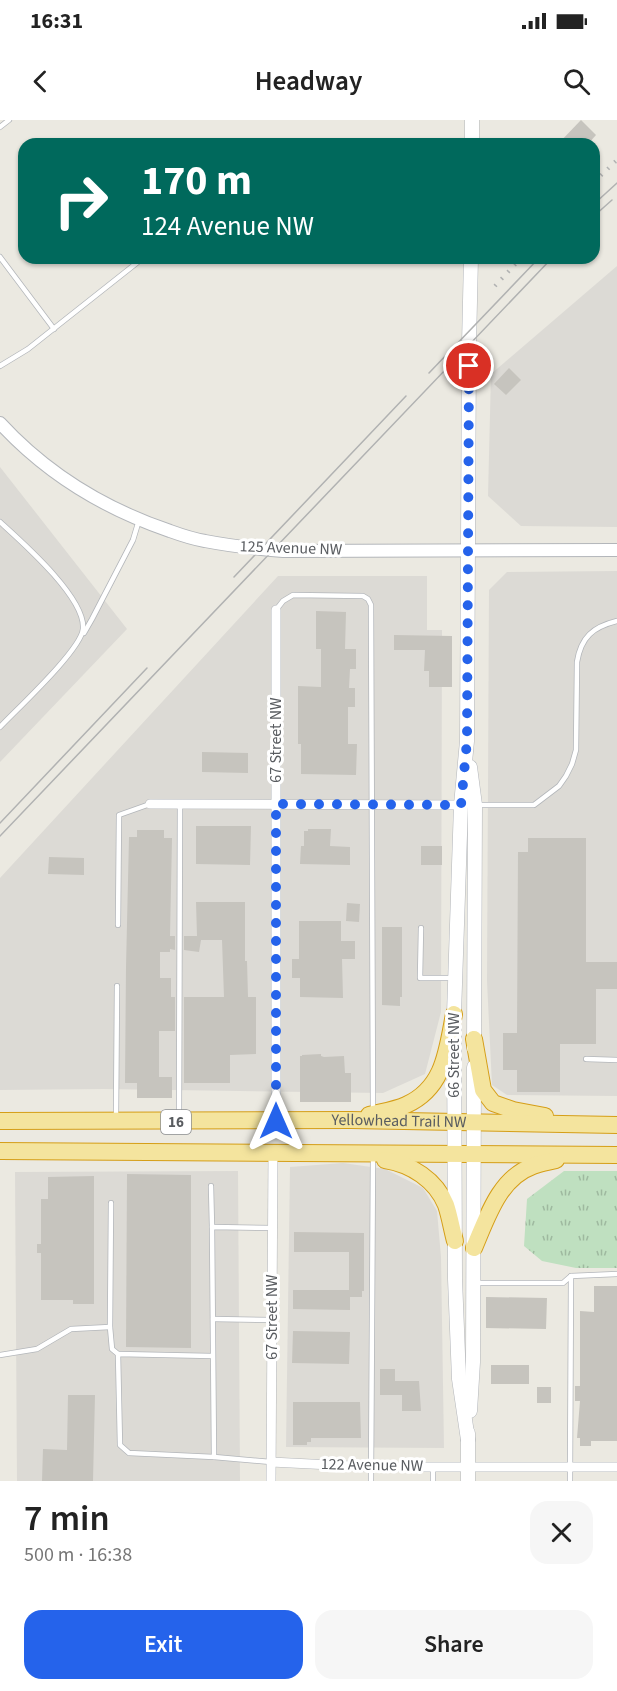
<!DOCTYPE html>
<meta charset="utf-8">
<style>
:root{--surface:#fff;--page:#f6f6f6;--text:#222;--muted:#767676;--accent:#2563eb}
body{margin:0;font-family:"Source Sans 3",sans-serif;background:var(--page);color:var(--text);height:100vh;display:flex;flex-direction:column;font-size:22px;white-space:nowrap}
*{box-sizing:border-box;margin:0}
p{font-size:20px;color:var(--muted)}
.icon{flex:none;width:33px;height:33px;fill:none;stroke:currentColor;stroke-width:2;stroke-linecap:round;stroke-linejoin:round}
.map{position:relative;height:1361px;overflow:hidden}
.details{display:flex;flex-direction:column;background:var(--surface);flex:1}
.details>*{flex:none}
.banner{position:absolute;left:18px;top:18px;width:582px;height:126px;border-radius:18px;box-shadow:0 2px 4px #0004;background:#00695c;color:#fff;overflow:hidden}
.pin{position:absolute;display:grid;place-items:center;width:51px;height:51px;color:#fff;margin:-26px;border:3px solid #fff;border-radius:50%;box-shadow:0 2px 6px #0007}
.me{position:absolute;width:66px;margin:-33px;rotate:0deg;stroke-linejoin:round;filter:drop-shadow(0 0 4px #0008)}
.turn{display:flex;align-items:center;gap:21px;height:126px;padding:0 24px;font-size:27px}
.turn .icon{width:78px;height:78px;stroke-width:2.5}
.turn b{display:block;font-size:42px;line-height:51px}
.round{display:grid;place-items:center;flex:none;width:63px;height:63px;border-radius:18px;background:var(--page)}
.headline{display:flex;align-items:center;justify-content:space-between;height:102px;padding:0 24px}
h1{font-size:36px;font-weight:600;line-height:45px}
.primary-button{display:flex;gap:12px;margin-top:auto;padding:12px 24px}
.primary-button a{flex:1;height:69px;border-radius:18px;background:var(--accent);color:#fff;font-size:24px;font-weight:600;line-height:69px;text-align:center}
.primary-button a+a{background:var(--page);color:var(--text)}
.status{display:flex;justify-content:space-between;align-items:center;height:42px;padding:0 30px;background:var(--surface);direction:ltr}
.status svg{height:16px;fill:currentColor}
header{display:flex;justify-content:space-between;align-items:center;height:78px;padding:0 24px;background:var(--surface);font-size:27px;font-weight:600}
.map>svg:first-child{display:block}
.industrial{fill:#dcdad5}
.grass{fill:url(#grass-tufts)}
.building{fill:#c6c4be}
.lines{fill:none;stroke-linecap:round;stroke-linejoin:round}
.service-casing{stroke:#b3b6ba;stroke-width:6}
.minor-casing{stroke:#b3b6ba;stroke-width:10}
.tertiary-casing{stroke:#b3b6ba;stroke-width:14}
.secondary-casing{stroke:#b2b5ba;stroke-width:15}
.trunk-casing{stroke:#d59e17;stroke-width:18}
.service{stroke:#fff;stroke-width:4.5}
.minor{stroke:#fff;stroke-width:9}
.tertiary{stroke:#fff;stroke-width:12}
.secondary{stroke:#fff;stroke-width:14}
.trunk{stroke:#f4e49e;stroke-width:16}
.tram{stroke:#b1b2b2;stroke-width:1.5}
.rail{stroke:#b1b2b2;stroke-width:4;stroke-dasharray:1.5 8;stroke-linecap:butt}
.route{stroke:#2563eb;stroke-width:10;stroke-dasharray:0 18}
.labels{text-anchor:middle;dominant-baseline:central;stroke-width:6;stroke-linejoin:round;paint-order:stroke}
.shield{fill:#fff;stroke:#8b8d90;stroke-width:1.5}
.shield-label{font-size:15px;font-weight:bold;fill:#595c60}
.street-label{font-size:16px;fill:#595c60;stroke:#fff}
</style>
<div class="status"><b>16:31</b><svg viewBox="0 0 49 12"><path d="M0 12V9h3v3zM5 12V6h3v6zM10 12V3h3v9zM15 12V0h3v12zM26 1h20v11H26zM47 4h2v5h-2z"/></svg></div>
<header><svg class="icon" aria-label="back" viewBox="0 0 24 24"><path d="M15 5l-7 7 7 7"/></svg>Headway<svg class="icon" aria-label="search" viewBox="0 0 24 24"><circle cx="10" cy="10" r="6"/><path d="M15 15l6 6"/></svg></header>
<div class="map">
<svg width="617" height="1361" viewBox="0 0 617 1361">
<defs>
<pattern id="grass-tufts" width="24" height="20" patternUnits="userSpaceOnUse" patternTransform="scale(1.5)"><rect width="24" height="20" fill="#bfe0c0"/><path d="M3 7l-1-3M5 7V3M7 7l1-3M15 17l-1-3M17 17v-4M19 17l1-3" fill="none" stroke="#9eb99f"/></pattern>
</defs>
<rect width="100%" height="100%" fill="#ebe9e1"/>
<g class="industrial">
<path d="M617,146V407L521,406L488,376L491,254Z"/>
<path d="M0,347L127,509L0,642Z"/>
<path d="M617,451V976L507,975L492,965L487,861L489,470L507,452Z"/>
<path d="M278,456H427V510H442L441,892L425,954L383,973L103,969L0,970V758Z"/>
<path d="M343,1043L385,1049L423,1068L437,1091L441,1137L444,1328L286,1327L290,1047Z"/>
<path d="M238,1051L240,1361H17L15,1052Z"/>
</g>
<path class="grass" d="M564,1051H617V1148H576L542,1141L524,1126L527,1079Z"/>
<g class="building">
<path d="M581,0L596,15L588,24H558Z"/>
<path d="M509,248L521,260L506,275L494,264Z"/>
<path d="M316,491L346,492L345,529H356V549H350L349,568H355V587H348V624H357L356,655L301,654V624H298V566L321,567V529H316Z"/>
<path d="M394,515L452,516V567H429V551H424L425,530H394Z"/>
<path d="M202,632L248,633V653L202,652Z"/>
<path d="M196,706H251L250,745L196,744Z"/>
<path d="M308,709H331L330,726L350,727V745L300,744L301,726H304V711H308Z"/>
<path d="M137,710H164V718H172L170,816H175V830L170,829V832H160V858H171V877H175V911H159V957H172V978H137V963H125L126,847L129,717H137Z"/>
<path d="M528,718H586V842H617V869H596V924H560V972H517V950H503V913H517L518,732H528Z"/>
<rect x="421" y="726" width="21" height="19"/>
<path d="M49,737L84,738V755L48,754Z"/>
<path d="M196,782H245V841H247L248,877H256V934L230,935V963H184V877H224L222,820H201L199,832L184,830V816H197Z"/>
<path d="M347,783L360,784L359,802L346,801Z"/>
<path d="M299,801H341V821H355V839H342L343,878L300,877V858H292V839H299Z"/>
<path d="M382,807H402V877H400V886L382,885Z"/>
<path d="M321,934V936L324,937L344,936L345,953H351V982H300V936H302V935Z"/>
<path d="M127,1054L191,1055V1228L126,1227Z"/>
<path d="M94,1056V1184H73V1180H41V1133H37V1124H41V1079H48V1057Z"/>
<path d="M294,1112L364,1113V1171H362V1177H350V1190L293,1189V1170H349V1132H294Z"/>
<path d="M594,1166H617V1321H591V1326H580V1318H577L580,1281H575V1266H580V1191L594,1192Z"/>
<path d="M486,1177L547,1178L546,1209L486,1208Z"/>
<path d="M293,1211L350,1212L349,1244L292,1243Z"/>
<rect x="491" y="1245" width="38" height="19"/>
<path d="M380,1249H395V1261H419L421,1291H402V1275H380Z"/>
<rect x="537" y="1267" width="14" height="16"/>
<path d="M68,1275H95L93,1361H42L43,1329L67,1330Z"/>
<path d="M293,1282H360L361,1318H311V1322H307V1325H293Z"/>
</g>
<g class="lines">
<defs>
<g id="service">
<path d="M0,7L9,0"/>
<path d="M0,137L54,209"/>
<path d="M0,246L28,229L143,138"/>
<path d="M0,402C22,422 86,478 83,509C81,530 17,589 0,607"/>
<path d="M276,490L283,481L293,475L363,476L368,479L371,485L373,989"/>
<path d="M84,513L92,499L133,420L139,400"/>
<path d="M478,685H534L559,666L566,656L572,644L576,630L577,542C581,517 593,507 617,501"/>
<path d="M118,805L119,695L150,684"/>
<path d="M421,808L420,858H452"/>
<path d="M586,939L617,940"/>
<path d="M179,996L180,684"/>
<path d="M116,999L117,866"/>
<path d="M211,1066L212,1107"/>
<path d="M111,1083L110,1207L112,1229L118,1234"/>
<path d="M475,1163H563L571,1156L617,1154"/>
<path d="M213,1199L272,1200"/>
<path d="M0,1235L37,1229L71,1209L110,1207"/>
<path d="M212,1236L118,1234L120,1325L129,1333L214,1337"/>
<path d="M271,1342L214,1337L212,1107L273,1108"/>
<path d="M433,1347V1361"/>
<path d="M371,1361L373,1037"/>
<path d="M570,1361L571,1156"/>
</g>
<g id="minor">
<path d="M150,684L464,685"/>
<path d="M276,1001V490"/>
<path d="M271,1342L371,1347H617"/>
<path d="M271,1361L273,1033"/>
</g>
<path id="tertiary" d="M0,303C46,353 105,389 170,411C181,415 193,419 205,421C231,426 257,429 283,431L617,430"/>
<g id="secondary">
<path d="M472,24V0"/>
<path d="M470,647L475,685L474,928"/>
<path d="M470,1291L473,1242L474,947"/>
<path d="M468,1320L459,1259L455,1159L454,894L461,685L467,621L469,224L471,138"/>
<path d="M468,1361V1313"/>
</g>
<g id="trunk">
<path d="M474,919L483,970L493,983L513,990L545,996"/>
<path d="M369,995C381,992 395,990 406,985C444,968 447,931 454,894"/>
<path id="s1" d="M0,1001L351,1000L617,1005"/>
<path d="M0,1031L617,1035"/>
<path d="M385,1040C411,1044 436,1060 446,1085C450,1097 452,1110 455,1121"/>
<path d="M474,1128C487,1098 499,1058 533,1046C540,1043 548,1042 556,1040"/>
</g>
</defs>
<use href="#service" class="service-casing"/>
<use href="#minor" class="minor-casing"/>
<use href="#tertiary" class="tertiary-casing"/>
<use href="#secondary" class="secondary-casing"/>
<use href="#trunk" class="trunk-casing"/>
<use href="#service" class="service"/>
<use href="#minor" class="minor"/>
<use href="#tertiary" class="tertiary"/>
<use href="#secondary" class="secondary"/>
<use href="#trunk" class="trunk"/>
<g class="tram">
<path d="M594,84L617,63"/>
<path d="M594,96L612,80"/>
<path d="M429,253L539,138"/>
<path d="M234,457L406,276"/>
<path d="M0,703L147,548"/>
<path d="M0,716L552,138"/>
</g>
<g class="rail">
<path d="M594,62L617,40"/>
<path d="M495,166L521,138"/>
</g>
</g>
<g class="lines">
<path class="route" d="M276,1001V684L461,685L467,621L469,246"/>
</g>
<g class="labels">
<rect class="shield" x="161" y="990" width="30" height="24" rx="4.5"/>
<g class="shield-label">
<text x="176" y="1002">16</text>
</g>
<g class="street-label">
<text transform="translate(291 428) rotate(2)">125 Avenue NW</text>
<text transform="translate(276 620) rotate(-90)">67 Street NW</text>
<text transform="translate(454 935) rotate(-90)">66 Street NW</text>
<text stroke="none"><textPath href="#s1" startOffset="399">Yellowhead Trail NW</textPath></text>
<text transform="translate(272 1197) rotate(-90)">67 Street NW</text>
<text transform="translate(372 1345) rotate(1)">122 Avenue NW</text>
</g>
</g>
</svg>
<div class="pin" style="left:469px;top:246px;background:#d93025"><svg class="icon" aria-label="arrive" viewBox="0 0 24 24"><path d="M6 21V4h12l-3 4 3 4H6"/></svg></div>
<svg class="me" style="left:276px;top:1001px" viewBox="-20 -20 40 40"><path d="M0-17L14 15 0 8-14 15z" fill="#2563eb" stroke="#fff" stroke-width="4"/></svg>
<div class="banner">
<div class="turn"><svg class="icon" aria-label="right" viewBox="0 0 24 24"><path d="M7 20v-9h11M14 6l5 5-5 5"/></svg><div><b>170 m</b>124 Avenue NW</div></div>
</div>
</div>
<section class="details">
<div class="headline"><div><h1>7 min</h1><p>500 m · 16:38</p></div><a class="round"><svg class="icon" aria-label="close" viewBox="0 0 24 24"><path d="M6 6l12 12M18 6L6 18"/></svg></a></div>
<div class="primary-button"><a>Exit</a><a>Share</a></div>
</section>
